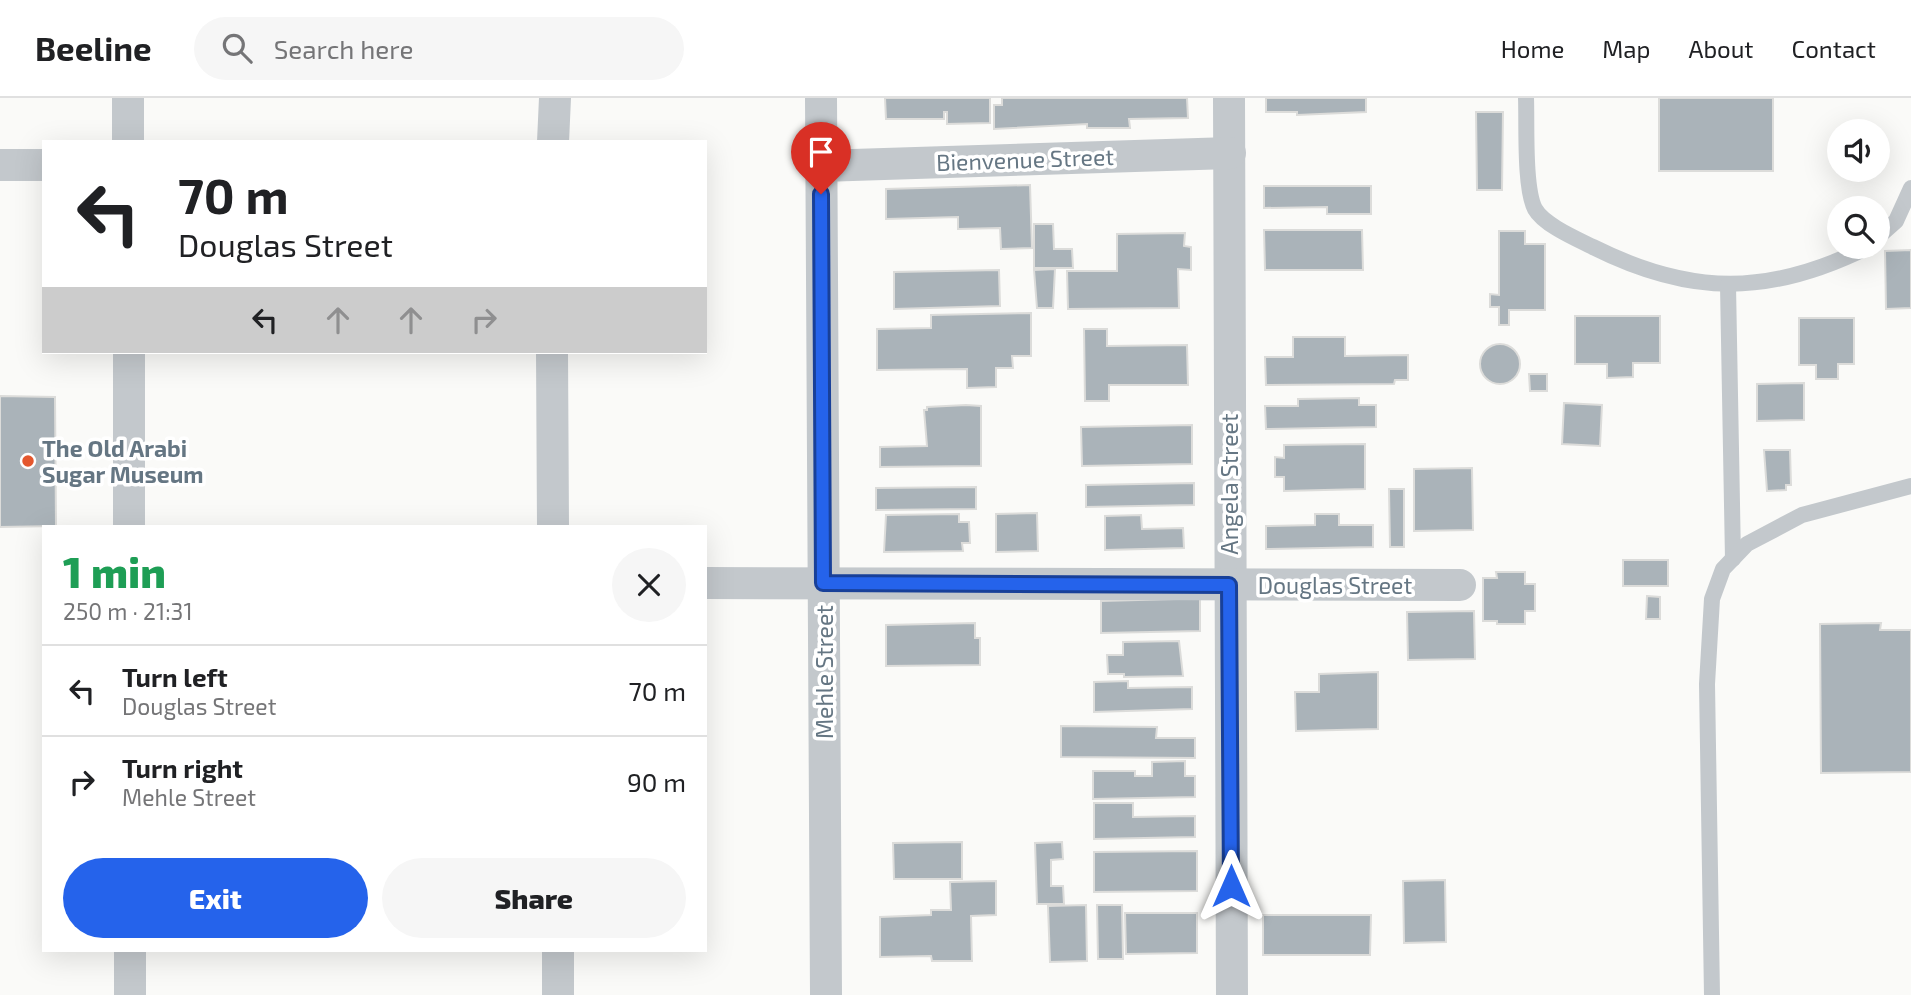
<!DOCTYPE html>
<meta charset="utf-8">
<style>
:root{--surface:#fff;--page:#f6f6f6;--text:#202124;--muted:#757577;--line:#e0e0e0;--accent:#2563eb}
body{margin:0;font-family:"Exo 2",sans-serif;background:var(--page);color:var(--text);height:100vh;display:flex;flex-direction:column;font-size:26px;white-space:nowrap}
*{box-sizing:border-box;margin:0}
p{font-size:23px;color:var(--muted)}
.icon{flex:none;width:38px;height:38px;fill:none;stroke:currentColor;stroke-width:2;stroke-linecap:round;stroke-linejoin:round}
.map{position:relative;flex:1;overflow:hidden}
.side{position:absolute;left:42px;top:427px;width:665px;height:427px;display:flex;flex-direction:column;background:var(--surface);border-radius:0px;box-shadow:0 7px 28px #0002}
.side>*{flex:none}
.banner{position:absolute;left:42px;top:42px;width:665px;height:214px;border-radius:0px;box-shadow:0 7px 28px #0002;background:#fff;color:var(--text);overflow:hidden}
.controls{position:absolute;left:1827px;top:21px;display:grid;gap:14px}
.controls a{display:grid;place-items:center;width:63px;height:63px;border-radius:50%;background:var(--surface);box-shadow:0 7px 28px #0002;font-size:35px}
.pin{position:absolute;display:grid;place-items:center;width:60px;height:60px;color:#fff;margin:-72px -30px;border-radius:50% 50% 50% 0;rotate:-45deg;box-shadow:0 0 7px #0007}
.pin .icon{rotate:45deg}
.me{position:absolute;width:77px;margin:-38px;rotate:0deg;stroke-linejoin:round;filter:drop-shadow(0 0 5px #0008)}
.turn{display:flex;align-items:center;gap:24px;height:147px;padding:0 21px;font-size:32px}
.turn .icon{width:91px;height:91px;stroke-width:2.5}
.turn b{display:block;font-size:49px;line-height:60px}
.lanes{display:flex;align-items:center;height:66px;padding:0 21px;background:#0003;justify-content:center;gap:35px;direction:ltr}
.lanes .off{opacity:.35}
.round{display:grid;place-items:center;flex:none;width:74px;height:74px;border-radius:37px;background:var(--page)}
.summary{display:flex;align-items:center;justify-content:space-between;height:119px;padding:0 21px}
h1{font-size:42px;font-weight:800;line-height:52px;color:#1e9e55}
.action{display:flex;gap:14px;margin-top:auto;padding:14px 21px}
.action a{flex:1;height:80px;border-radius:42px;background:var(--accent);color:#fff;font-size:28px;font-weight:800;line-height:80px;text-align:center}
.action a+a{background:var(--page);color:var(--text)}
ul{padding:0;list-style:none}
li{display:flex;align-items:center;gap:21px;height:91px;padding:0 21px;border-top:2px solid var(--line)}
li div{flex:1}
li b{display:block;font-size:26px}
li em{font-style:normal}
header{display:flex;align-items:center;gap:42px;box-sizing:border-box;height:98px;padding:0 35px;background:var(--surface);border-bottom:2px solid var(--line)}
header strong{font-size:33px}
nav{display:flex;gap:38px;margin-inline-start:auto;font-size:24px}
.search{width:490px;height:63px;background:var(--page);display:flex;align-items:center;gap:18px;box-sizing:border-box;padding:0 24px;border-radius:38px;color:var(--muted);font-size:26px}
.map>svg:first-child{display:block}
.building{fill:#aab3b9;stroke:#dcdcda;stroke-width:2}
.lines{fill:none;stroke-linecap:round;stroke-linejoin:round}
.service{stroke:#c3c8cc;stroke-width:16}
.minor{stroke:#c3c8cc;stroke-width:32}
.route-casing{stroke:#184099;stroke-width:18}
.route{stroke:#2563eb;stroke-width:12}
.poi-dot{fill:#e4572e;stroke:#fff;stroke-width:2.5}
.labels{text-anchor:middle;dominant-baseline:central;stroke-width:7;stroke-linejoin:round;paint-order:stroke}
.street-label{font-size:23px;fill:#657683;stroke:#fff}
.poi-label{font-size:23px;font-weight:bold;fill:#657683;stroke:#fff;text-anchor:start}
</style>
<header>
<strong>Beeline</strong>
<div class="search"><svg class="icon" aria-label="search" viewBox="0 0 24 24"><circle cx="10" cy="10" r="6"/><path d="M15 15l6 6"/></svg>Search here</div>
<nav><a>Home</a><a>Map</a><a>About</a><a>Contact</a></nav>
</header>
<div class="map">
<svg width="1911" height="897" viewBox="0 0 1911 897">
<rect width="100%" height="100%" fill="#fafaf8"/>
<g class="building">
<path d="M885,0H990V25L947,26V14H944V21H886Z"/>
<path d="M1002,0H1187L1188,20L1129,21L1130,30H1087V26L994,31V7H1002Z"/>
<path d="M1266,0H1366V14L1297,17V14H1266Z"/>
<rect x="1659" y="0" width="114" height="73"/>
<path d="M1476,14H1503L1502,92H1477Z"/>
<path d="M1030,87L1032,150L1001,151L1000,130L958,131V119L886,121V91Z"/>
<path d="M1264,88H1371V116H1327V109L1264,110Z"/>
<path d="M1034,126H1053L1054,151H1072L1073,170H1034Z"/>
<path d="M1264,132H1362L1363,172H1265Z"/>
<path d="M1499,133H1525V146H1545V212H1509V227H1499V209H1490V196L1499,197Z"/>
<path d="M1185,135L1184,148L1191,149V172L1178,171L1179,210L1068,211L1067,173H1117V136Z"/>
<path d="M1911,152V210L1886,211L1885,153Z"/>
<path d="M1055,171L1053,210H1037L1034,172Z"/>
<path d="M999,172L1000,208L894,211V174Z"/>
<path d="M1031,215V258H1012L1013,270H996V289L967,290V271L877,272V231L931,230V217Z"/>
<path d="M1575,218H1660V265H1633V279L1607,280V266H1575Z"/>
<path d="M1799,220H1854V266H1838V281H1816V267H1799Z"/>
<path d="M1084,231H1107V248L1187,247L1188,287H1109V303H1085Z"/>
<path d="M1293,239H1345V258L1408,257V282H1395L1394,286L1266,287L1265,259H1293Z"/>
<circle cx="1500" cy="266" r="20"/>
<path d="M1529,276H1547V293H1530Z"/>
<path d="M1804,285V322L1757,323V286Z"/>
<path d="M0,298L55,299L56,428L0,429Z"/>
<path d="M1359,300V307H1376V329L1266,331L1265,308H1298V301Z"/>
<path d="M1564,305L1602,307L1600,348L1562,346Z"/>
<path d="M966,307L981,308V368L880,369V349L927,348L924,312H927V309Z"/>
<path d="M1192,327V366L1082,368L1081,329Z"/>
<path d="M1365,346V391L1284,393V379H1275V359L1284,360V347Z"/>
<path d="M1764,352H1790L1791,387H1786V392L1767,393Z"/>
<path d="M1472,370L1473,432L1414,433V371Z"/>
<path d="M1194,385V407L1086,409V387Z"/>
<path d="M976,389V411L876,412V390Z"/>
<path d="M1389,391H1404V449H1390Z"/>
<path d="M1037,415L1038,453L996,454V416Z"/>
<path d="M959,416V424H969L970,445H962L963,453L884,454L886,417Z"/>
<path d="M1315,416H1339V427H1373V449L1266,451V428L1315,427Z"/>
<path d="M1141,417L1142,431L1183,430L1184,450L1105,452V418Z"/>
<rect x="1623" y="462" width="45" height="26"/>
<path d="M1496,474H1525V486H1535V513H1525V526H1497V523H1483V480H1497Z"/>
<path d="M1200,496V533L1101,535V503L1176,501Z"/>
<path d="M1647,498L1660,499V521H1646Z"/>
<path d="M1474,513L1475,561L1408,562L1407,514Z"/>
<path d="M975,525V540H980V567L886,568V527Z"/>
<path d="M1881,525L1880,532H1911V674L1821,675L1820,526Z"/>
<path d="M1179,543L1183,578L1124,579V576H1108L1107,557H1123V544Z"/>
<path d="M1378,574V631L1296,633L1295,594H1319V576Z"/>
<path d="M1128,583V590L1192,589V611L1094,614V584Z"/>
<path d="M1061,628L1157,629L1156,640H1195V660L1061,659Z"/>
<path d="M1185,663V678H1195V699L1093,701V673H1135V678H1152V664Z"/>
<path d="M1094,705H1133V719L1195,718V739L1094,741Z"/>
<path d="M962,744V781H894L893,745Z"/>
<path d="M1062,744L1063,761L1051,762V788H1063L1064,806H1037L1035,745Z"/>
<path d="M1197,753V793L1094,794V754Z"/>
<path d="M1445,782L1446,844L1404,845L1403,783Z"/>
<path d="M996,783V817L971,818L972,863H932L931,858L880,859V819L931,817V812H951L950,784Z"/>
<path d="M1086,807L1087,863L1050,864L1048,808Z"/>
<path d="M1097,807H1122L1123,861H1098Z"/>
<path d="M1125,815H1197V855L1126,856Z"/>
<path d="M1263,817H1371L1370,857H1263Z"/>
</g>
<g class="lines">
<g class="service">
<path d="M1526,0C1527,26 1524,90 1535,111C1544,127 1577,141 1593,149C1691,198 1769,198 1868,149"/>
<path d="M1878,139L1896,123L1911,90"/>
<path d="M1728,187L1733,461"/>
<path d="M1712,897L1707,586L1712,501L1723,471L1747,446L1802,417L1911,388"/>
</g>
<g class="minor">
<path d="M128,0V44"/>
<path d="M821,0L826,897"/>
<path d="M1229,0L1232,897"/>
<path d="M553,44L555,0"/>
<path d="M0,67H44"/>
<path d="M821,68L1230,55"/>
<path d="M129,254V429"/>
<path d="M552,254L553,429"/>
<path d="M705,485L1460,487"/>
<path d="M130,852V897"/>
<path d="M558,852V897"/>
</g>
</g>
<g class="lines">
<defs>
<path id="route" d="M821,96L823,485L1229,487L1231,788"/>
</defs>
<use href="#route" class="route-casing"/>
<use href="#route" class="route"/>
</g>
<circle class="poi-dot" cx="28" cy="363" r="7"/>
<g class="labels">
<g class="street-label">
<text transform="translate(1025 61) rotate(-2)">Bienvenue Street</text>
<text transform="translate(1229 386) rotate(-90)">Angela Street</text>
<text x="1335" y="487">Douglas Street</text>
<text transform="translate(824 574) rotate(-90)">Mehle Street</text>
</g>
<g class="poi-label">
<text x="42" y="350">The Old Arabi<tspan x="42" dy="26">Sugar Museum</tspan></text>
</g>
</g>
</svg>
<div class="controls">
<a><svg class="icon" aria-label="sound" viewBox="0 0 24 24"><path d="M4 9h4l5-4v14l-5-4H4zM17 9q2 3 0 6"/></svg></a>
<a><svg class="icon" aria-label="search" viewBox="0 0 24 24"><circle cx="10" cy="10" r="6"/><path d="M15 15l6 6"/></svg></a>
</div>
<div class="pin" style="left:821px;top:96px;background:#d93025"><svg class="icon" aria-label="arrive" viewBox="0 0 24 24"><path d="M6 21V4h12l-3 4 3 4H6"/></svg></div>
<svg class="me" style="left:1231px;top:788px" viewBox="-20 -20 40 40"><path d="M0-17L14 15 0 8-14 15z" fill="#2563eb" stroke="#fff" stroke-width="4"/></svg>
<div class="banner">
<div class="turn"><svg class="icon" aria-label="left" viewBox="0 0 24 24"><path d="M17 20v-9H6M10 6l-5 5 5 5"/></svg><div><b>70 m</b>Douglas Street</div></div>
<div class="lanes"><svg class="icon" aria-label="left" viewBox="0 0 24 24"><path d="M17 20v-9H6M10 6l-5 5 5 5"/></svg><svg class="icon off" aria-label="ahead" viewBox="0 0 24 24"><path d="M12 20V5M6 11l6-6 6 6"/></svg><svg class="icon off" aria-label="ahead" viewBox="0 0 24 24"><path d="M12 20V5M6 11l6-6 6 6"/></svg><svg class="icon off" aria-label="right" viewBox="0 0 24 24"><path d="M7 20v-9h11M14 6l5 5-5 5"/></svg></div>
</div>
<section class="side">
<div class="summary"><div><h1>1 min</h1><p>250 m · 21:31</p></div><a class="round"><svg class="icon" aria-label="close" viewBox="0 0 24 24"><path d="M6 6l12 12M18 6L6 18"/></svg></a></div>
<ul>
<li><svg class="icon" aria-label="left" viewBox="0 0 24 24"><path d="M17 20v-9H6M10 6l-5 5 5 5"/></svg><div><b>Turn left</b><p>Douglas Street</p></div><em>70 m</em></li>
<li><svg class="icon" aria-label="right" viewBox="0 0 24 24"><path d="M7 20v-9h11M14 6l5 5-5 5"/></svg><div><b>Turn right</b><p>Mehle Street</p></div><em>90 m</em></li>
</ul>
<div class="action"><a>Exit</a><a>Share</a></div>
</section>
</div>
